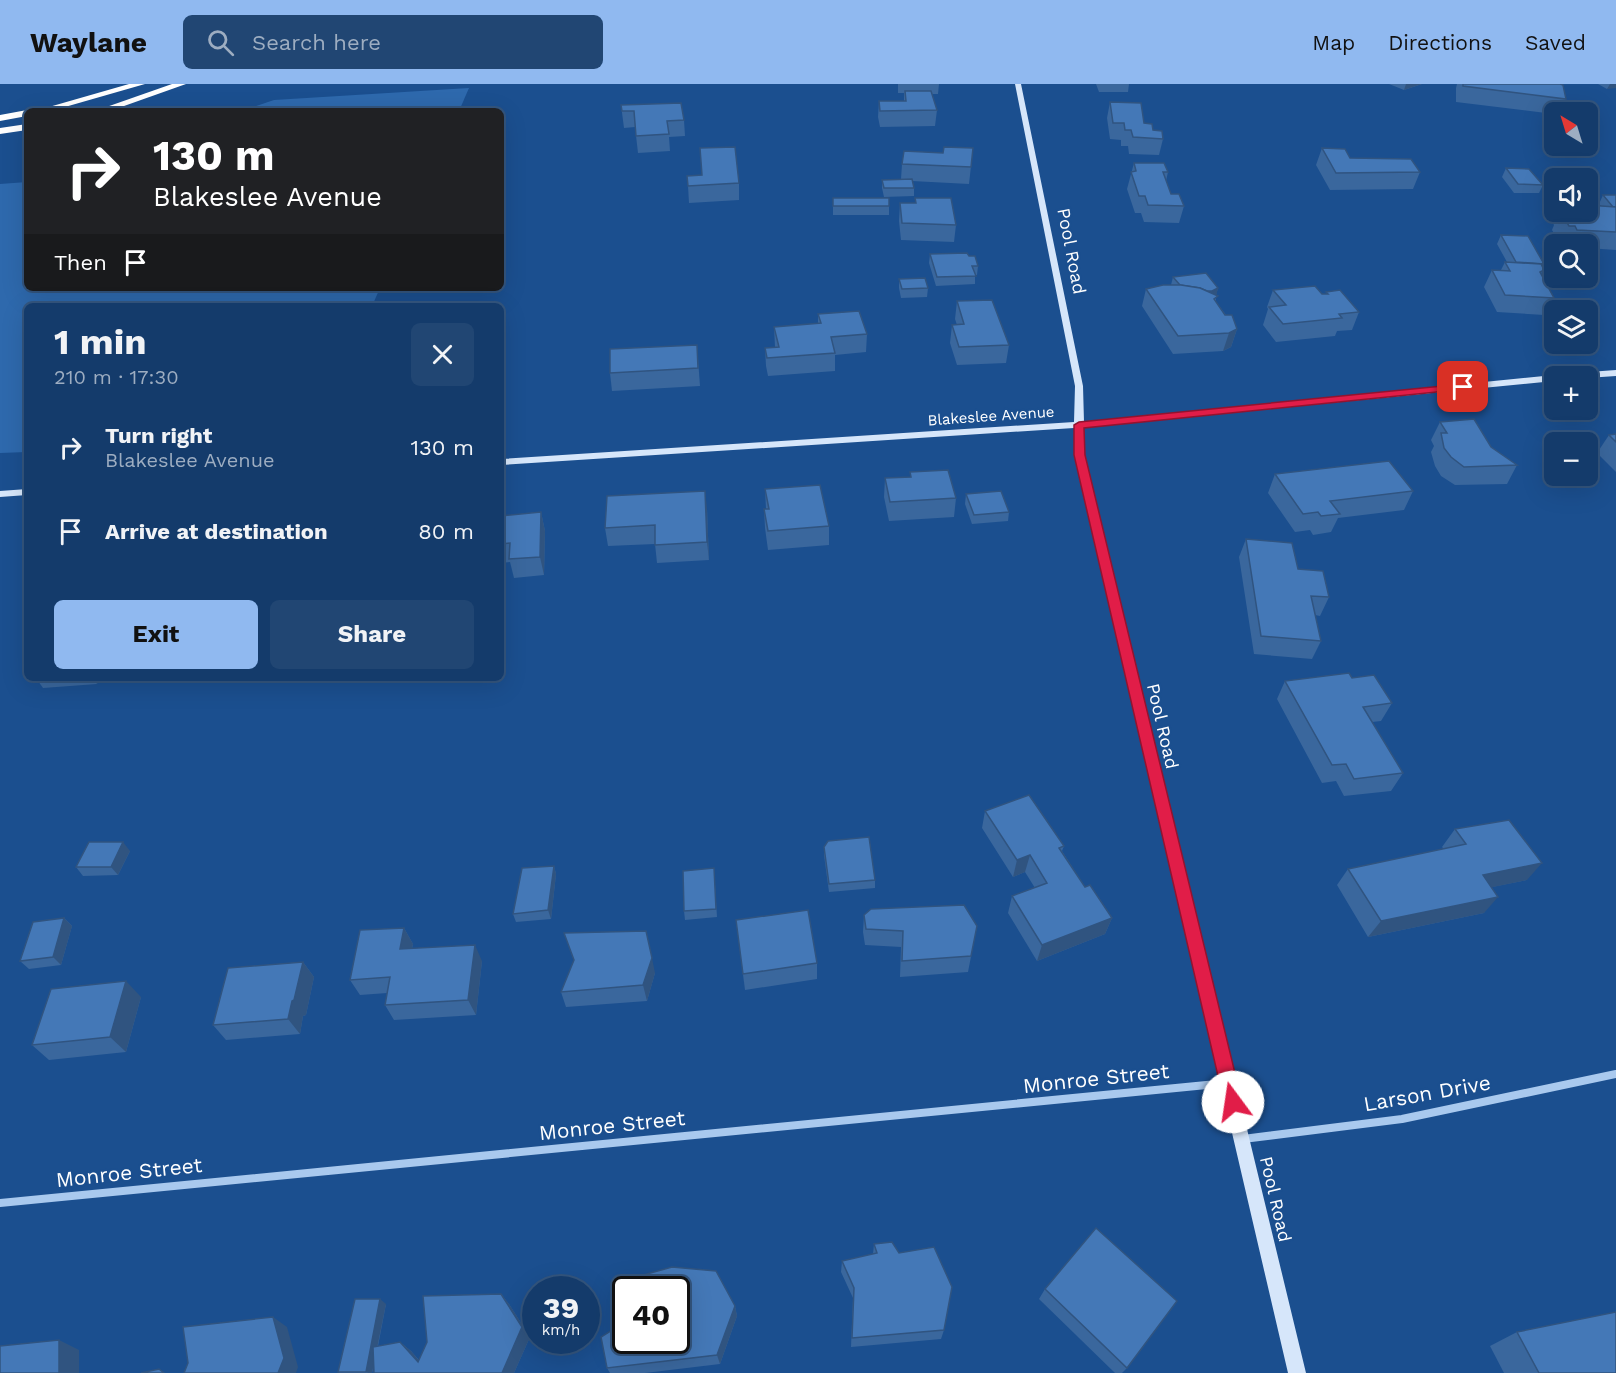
<!DOCTYPE html>
<meta charset="utf-8">
<style>
:root{--surface:#143b6b;--page:#214673;--text:#f1f3f6;--muted:#9dadc1;--line:#33557e;--accent:#90b9f0}
body{margin:0;font-family:"Work Sans",sans-serif;background:var(--page);color:var(--text);height:100vh;display:flex;flex-direction:column;font-size:22px;white-space:nowrap}
*{box-sizing:border-box;margin:0}
p{font-size:20px;color:var(--muted)}
.icon{flex:none;width:33px;height:33px;fill:none;stroke:currentColor;stroke-width:2;stroke-linecap:round;stroke-linejoin:round}
.map{position:relative;flex:1;overflow:hidden}
.details{position:absolute;left:24px;top:219px;width:480px;height:378px;display:flex;flex-direction:column;background:var(--surface);border-radius:9px;box-shadow:0 6px 24px #0002,0 0 0 2px var(--line)}
.details>*{flex:none}
.banner{position:absolute;left:24px;top:24px;width:480px;height:183px;border-radius:9px;box-shadow:0 6px 24px #0002,0 0 0 2px var(--line);background:#202124;color:#fff;overflow:hidden}
.needle{width:39px;rotate:322deg}
.fabs{position:absolute;left:1544px;top:18px;display:grid;gap:12px}
.fabs a{display:grid;place-items:center;width:54px;height:54px;border-radius:9px;background:var(--surface);box-shadow:0 6px 24px #0002,0 0 0 2px var(--line);font-size:30px}
.speed{position:absolute;left:522px;top:1192px;display:flex;gap:12px;font-size:30px;font-weight:700;text-align:center}
.speed>*{display:grid;place-content:center;width:78px;height:78px;border-radius:50%;background:var(--surface);box-shadow:0 6px 24px #0002,0 0 0 2px var(--line);line-height:1}
.speed small{font-size:15px;font-weight:400}
.speed .limit{border:3px solid #111;border-radius:9px;background:#fff;color:#111}
.pin{position:absolute;display:grid;place-items:center;width:51px;height:51px;color:#fff;margin:-26px;border-radius:12px;box-shadow:0 3px 9px #0006}
.me{position:absolute;width:66px;margin:-33px;rotate:346deg;stroke-linejoin:round;filter:drop-shadow(0 0 4px #0008)}
.turn{display:flex;align-items:center;gap:21px;height:126px;padding:0 30px;font-size:27px}
.turn .icon{width:78px;height:78px;stroke-width:2.5}
.turn b{display:block;font-size:42px;line-height:51px}
.then{display:flex;align-items:center;height:57px;padding:0 30px;background:#0003;gap:12px;font-size:22px}
.round{display:grid;place-items:center;flex:none;width:63px;height:63px;border-radius:9px;background:var(--page)}
.overview{display:flex;align-items:center;justify-content:space-between;height:102px;padding:0 30px}
h1{font-size:36px;font-weight:700;line-height:45px}
.action{display:flex;gap:12px;margin-top:auto;padding:12px 30px}
.action a{flex:1;height:69px;border-radius:9px;background:var(--accent);color:#111;font-size:24px;font-weight:700;line-height:69px;text-align:center}
.action a+a{background:var(--page);color:var(--text)}
ul{padding:0;list-style:none}
li{display:flex;align-items:center;gap:18px;height:84px;padding:0 30px}
li div{flex:1}
li b{display:block;font-size:22px}
li em{font-style:normal}
header{display:flex;align-items:center;gap:36px;box-sizing:border-box;height:84px;padding:0 30px;background:var(--accent);color:#111}
header strong{font-size:28px}
nav{display:flex;gap:33px;margin-inline-start:auto;font-size:21px}
.search{width:420px;height:54px;background:var(--page);display:flex;align-items:center;gap:15px;box-sizing:border-box;padding:0 21px;border-radius:9px;color:var(--muted);font-size:22px}
.map>svg:first-child{display:block}
.green{fill:#2e69ad}
.lines{fill:none;stroke-linecap:round;stroke-linejoin:round}
.street{stroke:#a9c9ee;stroke-width:8}
.secondary{fill:#d6e6fa;fill-rule:evenodd}
.highway{fill:#fff;fill-rule:evenodd}
.wall{fill:#3a679d}
.shaded-wall{fill:#305480}
.building{fill:#4478b7;stroke:#305480;stroke-width:1.5}
.route{fill:#e11d48;stroke:#92132f;stroke-width:1.5}
.labels{text-anchor:middle;dominant-baseline:central;stroke-width:4.5;stroke-linejoin:round;paint-order:stroke}
.far-street-label{font-size:15px;fill:#fff;stroke:#1b4f8f}
.street-label{font-size:18px;fill:#fff;stroke:#1b4f8f}
.near-street-label{font-size:21px;fill:#fff;stroke:#1b4f8f}
</style>
<header>
<strong>Waylane</strong>
<div class="search"><svg class="icon" aria-label="search" viewBox="0 0 24 24"><circle cx="10" cy="10" r="6"/><path d="M15 15l6 6"/></svg>Search here</div>
<nav><a>Map</a><a>Directions</a><a>Saved</a></nav>
</header>
<div class="map">
<svg width="1616" height="1289" viewBox="0 0 1616 1289">
<rect width="100%" height="100%" fill="#1b4f8f"/>
<g class="green">
<path d="M469,4L459,27H241L274,16Z"/>
<path d="M27,98V204H380L372,222H27V368L0,369V100Z"/>
</g>
<g class="lines">
<g class="street">
<path d="M1243,1055L1402,1035L1616,990"/>
<path d="M0,1119L1227,999"/>
</g>
<g class="secondary">
<path d="M1015,0H1021L1083,302L1084,338L1554,291L1557,292H1554V297L1084,343V371L1306,1289H1288L1074,371V344L501,381V375L1074,338L1075,302Z"/>
<path d="M1616,286V292L1587,294L1571,292L1575,289Z"/>
<path d="M27,405V411L0,413V407Z"/>
</g>
<g class="highway">
<path d="M129,0H145L51,27H35Z"/>
<path d="M172,0H186L110,27H95Z"/>
<path d="M27,26L31,27H27V32L0,37V31Z"/>
<path d="M27,40V46L0,50V44Z"/>
</g>
</g>
<g class="wall">
<path d="M898,0H939L938,10H932L937,26L935,42L880,43L878,33L879,17H904V9H898Z"/>
<path d="M1096,0H1129L1128,8H1099Z"/>
<path d="M1389,0H1422L1404,6Z"/>
<path d="M1457,0H1560L1566,15L1559,28H1554V30L1456,18V4Z"/>
<path d="M1598,0H1616L1607,5Z"/>
<path d="M1110,18L1144,39L1163,55L1159,71L1129,70L1128,62H1121V56L1110,55L1107,34Z"/>
<path d="M621,21L684,36L685,52L669,53L670,67L638,69L635,43L624,44Z"/>
<path d="M973,64L969,100L912,97L914,104V112L884,113L882,104V96L901,95L902,80L943,69Z"/>
<path d="M1322,64L1350,74L1420,88L1413,105L1330,106L1316,81Z"/>
<path d="M1134,79L1168,88L1166,97L1171,110L1184,122L1179,139L1144,138L1141,129H1135L1127,105Z"/>
<path d="M1506,84L1543,101L1539,109H1514L1502,93Z"/>
<path d="M739,99V116L689,119L688,102Z"/>
<path d="M1603,111H1616V166L1587,164V160H1567L1566,159H1560L1552,146L1554,141L1552,137L1557,128H1587L1601,122L1599,120Z"/>
<path d="M833,114L889,122V131H833Z"/>
<path d="M915,114L956,141L954,158L901,156L899,137L900,119H915Z"/>
<path d="M1501,151L1544,180L1541,191L1554,214L1544,231L1497,228L1484,203L1492,186H1501L1505,178H1507L1497,160Z"/>
<path d="M930,170L969,172L978,182L977,191H975V200L936,202L929,179Z"/>
<path d="M1173,193L1218,204L1216,211V218L1237,245L1231,263L1223,267L1173,270L1142,222L1146,205L1171,201Z"/>
<path d="M899,195L928,204L927,213L901,214L899,204Z"/>
<path d="M1273,206L1322,210H1326V208L1359,228L1352,246L1337,247L1335,252L1276,258L1263,241L1268,225L1267,223Z"/>
<path d="M957,217L1009,261L1006,279L957,281L950,259L952,241H957L955,235Z"/>
<path d="M818,230L867,250L866,268L835,271V287L768,292L766,282L765,264L775,263L774,243L818,240Z"/>
<path d="M697,261L700,302L612,307L610,289Z"/>
<path d="M1440,338L1491,363L1517,381L1507,400L1455,401L1441,392L1435,382L1431,368L1434,362L1431,356Z"/>
<path d="M1616,350V388L1597,369L1609,351Z"/>
<path d="M910,388L956,414L954,433L889,437L884,413L885,394L910,393Z"/>
<path d="M1275,390L1413,407L1404,426L1338,434L1331,448L1313,451L1310,446L1295,448L1268,409Z"/>
<path d="M765,405L829,442V461L768,466L765,444L764,425H766Z"/>
<path d="M966,410L1009,428L1008,437L972,440L965,420Z"/>
<path d="M707,425L709,476L657,479L655,460L608,462L605,444Z"/>
<path d="M541,428L545,447L544,491L514,494L510,478L501,479V432Z"/>
<path d="M1246,455L1298,485L1329,513L1320,532L1315,531L1321,557L1312,575L1254,570L1239,473Z"/>
<path d="M36,594H99L97,600L43,604Z"/>
<path d="M1352,594L1392,619L1381,637L1372,638L1403,689L1391,707L1344,712L1336,697L1322,699L1277,615L1285,597Z"/>
<path d="M985,727L1064,762L1062,767L1085,803L1112,834L1105,850L1037,877L1008,829L1012,812L1035,804L1025,788L1013,793L982,744Z"/>
<path d="M1455,745L1527,796L1492,803L1484,829L1368,853L1337,801L1348,785L1444,765L1442,763Z"/>
<path d="M824,763L875,796V804L829,808L824,771Z"/>
<path d="M130,767L118,791L83,792L76,783Z"/>
<path d="M554,782L556,790L551,835L516,838L513,830Z"/>
<path d="M714,784L717,833L685,836L684,827Z"/>
<path d="M864,831L977,842L968,888L900,893L901,863L865,861L863,848Z"/>
<path d="M64,834L72,842L61,881L29,885L20,877Z"/>
<path d="M736,836L817,879V895L745,906Z"/>
<path d="M404,844L413,860L412,865L482,877L476,931L394,936L385,921L387,909L360,911L350,896Z"/>
<path d="M564,849L655,889L647,917L566,923L561,908L574,877Z"/>
<path d="M303,878L314,893L306,931L303,932L300,950L226,956L213,941Z"/>
<path d="M141,913L126,968L49,976L32,961Z"/>
<path d="M874,1160L944,1246L941,1255L851,1263L853,1214L841,1188L842,1177L873,1170Z"/>
<path d="M1045,1205L1127,1284L1122,1289H1115L1039,1215Z"/>
<path d="M501,1210L509,1220L530,1253L514,1289L374,1282L372,1289H340L338,1288L386,1220L378,1262L400,1258L411,1267L419,1276Z"/>
<path d="M735,1222L737,1232L720,1280L645,1289H610L607,1284L626,1257H676Z"/>
<path d="M1517,1248L1616,1289H1504L1490,1262Z"/>
</g>
<g class="shaded-wall">
<path d="M1406,0H1422L1404,6Z"/>
<path d="M1610,0H1616V4L1607,5Z"/>
<path d="M1218,204L1216,213L1187,210Z"/>
<path d="M1237,245L1231,263L1223,267L1229,249Z"/>
<path d="M705,407L707,425L709,476L707,458Z"/>
<path d="M541,428L545,447L544,491L540,473Z"/>
<path d="M92,594H99L97,600Z"/>
<path d="M123,758L130,767L118,791L111,783Z"/>
<path d="M1030,771L1025,788L1013,793L1017,776Z"/>
<path d="M1542,779L1527,796L1469,808L1483,791Z"/>
<path d="M554,782L556,790L551,835L548,826Z"/>
<path d="M1498,813L1484,829L1368,853L1381,837Z"/>
<path d="M64,834L72,842L61,881L53,873Z"/>
<path d="M1112,834L1105,850L1037,877L1042,861Z"/>
<path d="M404,844L413,860L408,881L400,865Z"/>
<path d="M475,861L482,877L476,931L468,916Z"/>
<path d="M652,874L655,889L647,917L643,901Z"/>
<path d="M303,878L314,893L306,931L303,932L300,950L288,935L292,917Z"/>
<path d="M126,897L141,913L126,968L110,953Z"/>
<path d="M501,1210L509,1220L530,1253L514,1289H502Z"/>
<path d="M380,1215L386,1220L372,1289H368L366,1288Z"/>
<path d="M735,1222L737,1232L720,1280L717,1271Z"/>
<path d="M273,1233L287,1243L298,1283L296,1289H278Z"/>
<path d="M59,1256L79,1266V1289H59Z"/>
<path d="M400,1258L411,1267L428,1287L418,1278Z"/>
</g>
<g class="building">
<path d="M1463,0H1560L1563,1L1566,15L1463,2Z"/>
<path d="M905,7H931L937,26L880,27L879,17H906Z"/>
<path d="M1110,18L1141,19L1144,39L1152,40L1153,46L1162,47L1163,55L1133,53L1131,46H1125L1124,39H1113Z"/>
<path d="M681,19L684,36L667,37L669,50L636,52L634,27H622L621,21Z"/>
<path d="M735,63L739,99L688,102L687,92L702,91L700,64Z"/>
<path d="M944,63L973,64L971,83L902,80L904,67L943,69Z"/>
<path d="M1322,64L1345,65L1350,74L1411,75L1420,88L1336,89Z"/>
<path d="M1134,79H1164L1168,88H1163L1171,110H1179L1184,122L1148,121L1145,112H1139L1131,88L1136,87Z"/>
<path d="M1506,84L1529,85L1543,101L1518,100Z"/>
<path d="M912,95L914,104H884L882,96Z"/>
<path d="M1603,111H1616V123H1613Z"/>
<rect x="833" y="114" width="56" height="8"/>
<path d="M915,114H951L956,141L902,139L900,119H916Z"/>
<path d="M1587,121L1616,123V148L1577,146L1575,142H1569L1561,129L1564,128H1587Z"/>
<path d="M1501,151L1528,152L1544,180L1516,178Z"/>
<path d="M967,169L969,172H975L978,182H972L976,192L937,193L930,170Z"/>
<path d="M1505,178L1541,180L1544,186L1540,188L1554,214L1505,211L1492,186L1510,187Z"/>
<path d="M1206,189L1218,204L1212,207H1207L1200,204L1180,201L1173,193Z"/>
<path d="M925,194L928,204L902,205L899,195Z"/>
<path d="M1163,201H1181L1200,204L1218,212L1214,215L1225,231H1232L1237,245L1229,249L1178,252L1146,205Z"/>
<path d="M1315,202L1322,210H1328L1326,208L1340,206L1359,228L1339,230L1342,234L1283,240L1269,223L1286,221L1273,206Z"/>
<path d="M992,216L1009,261L959,263L952,241L964,240L957,217Z"/>
<path d="M859,227L867,250L831,253L835,269L767,274L765,264L779,263L774,243L821,239L818,230Z"/>
<path d="M697,261L698,284L610,289V265Z"/>
<path d="M1474,335L1491,363L1517,381L1464,383L1451,373L1444,364L1441,349H1447L1440,338Z"/>
<path d="M1616,350V358L1609,351Z"/>
<path d="M1389,377L1413,407L1330,417L1340,430L1321,432L1318,428L1303,430L1275,390Z"/>
<path d="M948,386L956,414L890,418L885,394L911,393L910,388Z"/>
<path d="M820,401L829,442L768,447L764,425H769L765,405Z"/>
<path d="M705,407L707,458L655,461V441L605,444L607,412Z"/>
<path d="M1001,407L1009,428L974,431L966,410Z"/>
<path d="M541,428L540,473L509,475L510,459L501,460V432Z"/>
<path d="M1246,455L1292,459L1298,485L1323,487L1329,513L1311,512L1321,557L1261,552Z"/>
<path d="M1349,589L1352,594L1374,591L1392,619L1363,623L1403,689L1354,695L1346,680L1332,681L1285,597Z"/>
<path d="M1029,711L1064,762L1059,764L1085,803L1090,801L1112,834L1042,861L1012,812L1047,799L1030,771L1017,776L985,727Z"/>
<path d="M1509,736L1542,779L1483,791L1498,813L1381,837L1348,785L1466,760L1455,745Z"/>
<path d="M869,753L875,796L829,800L824,763L828,757Z"/>
<path d="M89,758H123L111,783H76Z"/>
<path d="M554,782L548,826L513,830L522,784Z"/>
<path d="M714,784L716,825L684,827L683,787Z"/>
<path d="M964,821L977,842L971,872L902,877L903,847L866,845L864,831L871,825Z"/>
<path d="M808,826L817,879L743,890L736,836Z"/>
<path d="M64,834L53,873L20,877L33,838Z"/>
<path d="M404,844L400,865L475,861L468,916L385,921L390,893L350,896L360,846Z"/>
<path d="M646,847L652,874L643,901L561,908L574,876L564,849Z"/>
<path d="M303,878L294,916L292,917L288,935L213,941L228,884Z"/>
<path d="M126,897L110,953L32,961L51,905Z"/>
<path d="M1096,1144L1177,1217L1127,1284L1045,1205Z"/>
<path d="M892,1158L899,1169L934,1163L952,1203L944,1246L852,1254L854,1204L842,1177L877,1169L874,1160Z"/>
<path d="M672,1183L716,1187L735,1222L717,1271L607,1284L601,1253L612,1246L626,1252V1257H676V1206H633L629,1195Z"/>
<path d="M501,1210L522,1243L502,1289H374L373,1263L400,1258L418,1278L427,1258L423,1212Z"/>
<path d="M355,1215H380L366,1288H338Z"/>
<path d="M1616,1228V1289H1539L1517,1248Z"/>
<path d="M273,1233L284,1274L278,1289H184L188,1279L183,1243Z"/>
<path d="M59,1256V1289H0V1262Z"/>
<path d="M159,1285L164,1289H141Z"/>
</g>
<path class="route" d="M1463,300L1466,301V305L1084,344L1085,371L1242,1018L1239,1024L1233,1026L1227,1024L1224,1018L1074,371V341L1079,338Z"/>
<g class="labels">
<g class="far-street-label">
<text transform="translate(991 332) rotate(-4)">Blakeslee Avenue</text>
</g>
<g class="street-label">
<text transform="translate(1072 167) rotate(79)">Pool Road</text>
<text transform="translate(1163 642) rotate(77)">Pool Road</text>
<text transform="translate(1276 1115) rotate(77)">Pool Road</text>
</g>
<g class="near-street-label">
<text transform="translate(1096 994) rotate(-6)">Monroe Street</text>
<text transform="translate(1427 1009) rotate(-10)">Larson Drive</text>
<text transform="translate(612 1041) rotate(-6)">Monroe Street</text>
<text transform="translate(129 1088) rotate(-6)">Monroe Street</text>
</g>
</g>
</svg>
<div class="fabs">
<a><svg class="needle" viewBox="-14 -14 28 28"><path d="M0-13l5 13h-10z" fill="#e53935"/><path d="M0 13l5-13h-10z" fill="#9dadc1"/></svg></a>
<a><svg class="icon" aria-label="sound" viewBox="0 0 24 24"><path d="M4 9h4l5-4v14l-5-4H4zM17 9q2 3 0 6"/></svg></a>
<a><svg class="icon" aria-label="search" viewBox="0 0 24 24"><circle cx="10" cy="10" r="6"/><path d="M15 15l6 6"/></svg></a>
<a><svg class="icon" aria-label="layers" viewBox="0 0 24 24"><path d="M12 4l9 5-9 5-9-5zM3 14l9 5 9-5"/></svg></a>
<a>+</a>
<a>−</a>
</div>
<div class="speed"><div>39<small>km/h</small></div><div class="limit">40</div></div>
<div class="pin" style="left:1463px;top:303px;background:#d93025"><svg class="icon" aria-label="arrive" viewBox="0 0 24 24"><path d="M6 21V4h12l-3 4 3 4H6"/></svg></div>
<svg class="me" style="left:1233px;top:1018px" viewBox="-20 -20 40 40"><circle r="19" fill="#fff"/><path d="M0-13L10 11 0 6-10 11z" fill="#e11d48"/></svg>
<div class="banner">
<div class="turn"><svg class="icon" aria-label="right" viewBox="0 0 24 24"><path d="M7 20v-9h11M14 6l5 5-5 5"/></svg><div><b>130 m</b>Blakeslee Avenue</div></div>
<div class="then">Then<svg class="icon" aria-label="arrive" viewBox="0 0 24 24"><path d="M6 21V4h12l-3 4 3 4H6"/></svg></div>
</div>
<section class="details">
<div class="overview"><div><h1>1 min</h1><p>210 m · 17:30</p></div><a class="round"><svg class="icon" aria-label="close" viewBox="0 0 24 24"><path d="M6 6l12 12M18 6L6 18"/></svg></a></div>
<ul>
<li><svg class="icon" aria-label="right" viewBox="0 0 24 24"><path d="M7 20v-9h11M14 6l5 5-5 5"/></svg><div><b>Turn right</b><p>Blakeslee Avenue</p></div><em>130 m</em></li>
<li><svg class="icon" aria-label="arrive" viewBox="0 0 24 24"><path d="M6 21V4h12l-3 4 3 4H6"/></svg><div><b>Arrive at destination</b></div><em>80 m</em></li>
</ul>
<div class="action"><a>Exit</a><a>Share</a></div>
</section>
</div>
